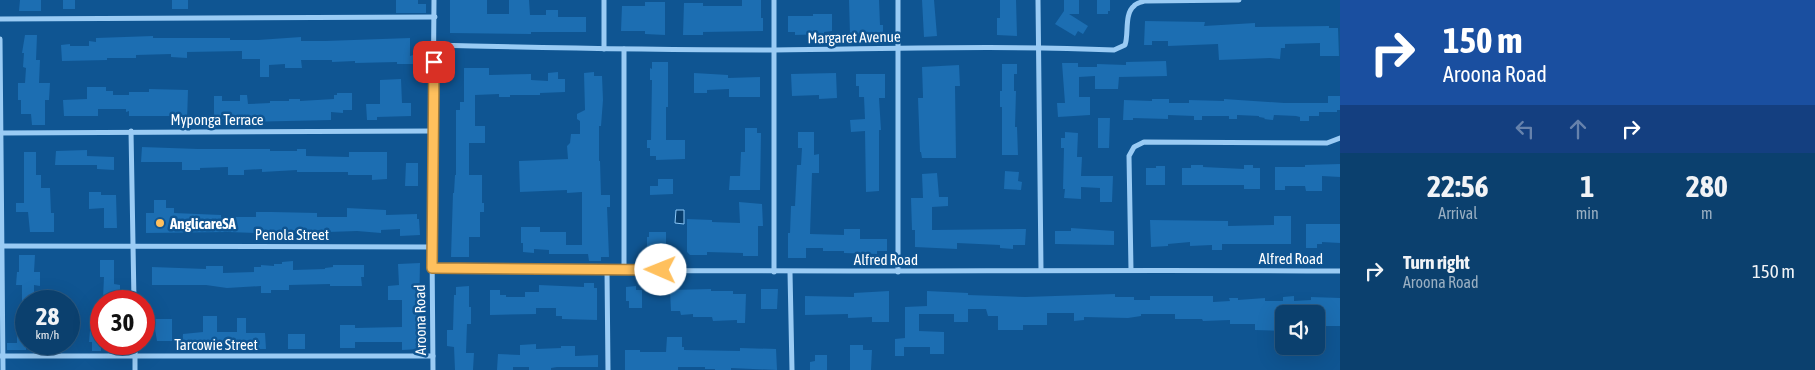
<!DOCTYPE html>
<style>
:root{--surface:#0b406e;--page:#144773;--text:#f1f3f6;--muted:#9aafc2;--line:#2b5981}
body{margin:0;font-family:"Asap Condensed",sans-serif;background:var(--page);color:var(--text);height:100vh;display:flex;flex-direction:column;font-size:19px;white-space:nowrap}
*{box-sizing:border-box;margin:0}
p{font-size:16px;color:var(--muted)}
.icon{flex:none;width:28px;height:28px;fill:none;stroke:currentColor;stroke-width:2;stroke-linecap:round;stroke-linejoin:round}
.map{position:relative;flex:1;overflow:hidden}
.details{display:flex;flex-direction:column;background:var(--surface);width:475px}
.details>*{flex:none}
.hud{background:#1a4fa0;color:#fff;overflow:hidden}
.controls{position:absolute;left:1275px;top:305px;display:grid;gap:10px}
.controls a{display:grid;place-items:center;width:50px;height:50px;border-radius:8px;background:var(--surface);box-shadow:0 5px 20px #0002,0 0 0 1px var(--line);font-size:25px}
.speed{position:absolute;left:15px;top:290px;display:flex;gap:10px;font-size:25px;font-weight:700;text-align:center}
.speed>*{display:grid;place-content:center;width:65px;height:65px;border-radius:50%;background:var(--surface);box-shadow:0 5px 20px #0002,0 0 0 1px var(--line);line-height:1}
.speed small{font-size:12px;font-weight:400}
.speed .limit{border:8px solid #d22;background:#fff;color:#111}
.pin{position:absolute;display:grid;place-items:center;width:42px;height:42px;color:#fff;margin:-21px;border-radius:10px;box-shadow:0 2px 8px #0006}
.me{position:absolute;width:55px;margin:-28px;rotate:271deg;stroke-linejoin:round;filter:drop-shadow(0 0 4px #0008)}
.turn{display:flex;align-items:center;gap:18px;height:105px;padding:0 20px;font-size:22px}
.turn .icon{width:65px;height:65px;stroke-width:2.5}
.turn b{display:block;font-size:35px;line-height:42px}
.lanes{display:flex;align-items:center;height:48px;padding:0 20px;background:#0003;justify-content:center;gap:25px;direction:ltr}
.lanes .off{opacity:.35}
.eta{display:flex;justify-content:space-evenly;align-items:center;height:85px;text-align:center}
.eta b{font-size:30px;font-weight:700;line-height:35px}
ul{padding:0;list-style:none}
li{display:flex;align-items:center;gap:15px;height:65px;padding:0 20px}
li div{flex:1}
li b{display:block;font-size:19px}
li em{font-style:normal}
main{display:flex;flex:1;min-height:0}
.map>svg:first-child{display:block}
.water{fill:#083e6d;stroke:#8bc8f8}
.building{fill:#1c6eb2}
.lines{fill:none;stroke-linecap:round;stroke-linejoin:round}
.minor{stroke:#9acbf4;stroke-width:5}
.route-casing{stroke:#a67d3c;stroke-width:12}
.route{stroke:#ffc05d;stroke-width:9}
.poi-dot{fill:#ffc05d;stroke:#0f5592;stroke-width:2}
.labels{text-anchor:middle;dominant-baseline:central;stroke-width:5;stroke-linejoin:round;paint-order:stroke}
.street-label{font-size:15px;fill:#fff;stroke:#0f5592}
.poi-label{font-size:15px;font-weight:bold;fill:#fff;stroke:#0f5592;text-anchor:start}
</style>
<main>
<div class="map">
<svg width="1340" height="370" viewBox="0 0 1340 370">
<rect width="100%" height="100%" fill="#0f5592"/>
<path class="water" d="M676,210H684V224L675,223Z"/>
<g class="building">
<path d="M20,0H41V11H19Z"/>
<rect x="63" y="0" width="12" height="9"/>
<rect x="172" y="0" width="16" height="9"/>
<path d="M396,0H418V4H426V13H396Z"/>
<path d="M450,0H487V14H509V0H529L530,15H546V10H558V17H586V32H531V34L450,33Z"/>
<path d="M742,0H761V18H763V31L703,32V35H683L684,3H703V6H742Z"/>
<path d="M849,0H879L880,25H883V39H869V34H850Z"/>
<path d="M922,0H934L937,36L924,37Z"/>
<path d="M1000,0H1016L1017,36L997,35V18H1000Z"/>
<path d="M1064,0H1079V14H1069L1088,26L1083,34L1078,31L1075,36L1055,24L1064,11Z"/>
<path d="M1097,0H1110V11H1108V14H1097Z"/>
<path d="M645,2H665V35L645,34V31H621L622,6H645Z"/>
<path d="M813,14H832V31L824,32V34L795,35V32H788V16H813Z"/>
<path d="M1145,21L1205,22L1204,26L1255,23V27L1329,26V28H1338L1339,56H1320V43L1285,44V48H1281L1280,59L1270,58L1219,60L1218,44L1168,46V41H1152V45H1144Z"/>
<path d="M25,35H37L36,60H40L39,83H50L49,100H45V125H32L31,114H21V100H18V83H25L26,68L23,67L24,53H22Z"/>
<path d="M153,36V38H230V40H258L301,37V41H325L410,38V56L413,55V64H397V62L355,63V61L332,62V60H301L302,68H285V64L269,65V77H260V59H242V51L187,52V58L171,57V54L136,55V58H107V60L62,61L61,45L70,44V46H89V41L96,42V38Z"/>
<path d="M1166,61L1167,76L1119,77L1118,89H1095V76L1079,77V97H1090V115L1058,117L1057,103H1065L1062,63H1078V67H1097V64L1126,65V62Z"/>
<path d="M652,62H668V107H666V140H685V159L656,160V156H650V148H647V140H651L652,80H650V68L652,69Z"/>
<path d="M1002,64H1017V74H1014V91H1016L1015,127H1017L1018,155H1002V107H1000V91H1002Z"/>
<path d="M959,65L960,86H955L956,158H922L921,152H920L918,98H923V96L922,67Z"/>
<path d="M464,68H489V75L531,74V80L548,81V73L558,72V79H565V92L540,93V95H510V97H499V94L475,95V126H485V143H469V175H482V203H484V212H480V237H469V257H451L453,193H454L455,175H456V110H460V102H464Z"/>
<path d="M594,72V76H602L603,100L601,126H599V161H600L601,195H610V207H607L609,257H601V261H589L588,254H549V250L534,249V253L523,252V243H521V227H540V232H566V245H582V192L567,193V190L520,192L519,161L568,159L567,146L570,143L571,134H580V121L577,119V114L585,110L584,73Z"/>
<path d="M694,73L728,75V78L760,77V97H729V89L707,90V93H694Z"/>
<path d="M836,73L837,98L819,99V95L792,96L791,74Z"/>
<path d="M856,74H885V98H879L881,130H879V191L866,192L865,131L851,132L850,120L865,119L864,97H859V86H856Z"/>
<path d="M401,79L402,103H411V116L377,117V120H367L366,104H380V80Z"/>
<path d="M87,87H106V91H113V95H129V92H149V89L188,90L187,121L170,119V116H129V111L126,112V109H98V116H64L63,100L87,99Z"/>
<path d="M337,93H352V110H343V113L331,112V120L240,122V119H214V96H222V101H240V95H247L248,104L270,103V101H289V99H300V101L334,99V95H337Z"/>
<path d="M1328,96H1340V110H1337V112H1319V116H1309V121H1300V117L1296,116L1274,115L1273,120L1264,119L1265,118L1259,117V116L1237,115V119H1229V116H1202V120H1194V116L1168,115V119L1133,118V120H1123L1124,100L1152,101V99H1169V103H1189V100L1224,101V99L1284,103H1328Z"/>
<path d="M1098,118H1110L1109,148H1098Z"/>
<path d="M745,128H757V133H761L760,190H729L730,176H740L741,152H745Z"/>
<path d="M798,132H814V155L819,154V173H812L810,234L844,235V229H860V239H887V251H877V254L844,253V251H823V248H806V258H788V233H790L791,206H795L797,165H801L802,148H798Z"/>
<path d="M1065,132L1078,133L1077,157H1082L1081,176H1113L1112,202H1100V188L1081,187V199L1064,198L1065,189H1063L1064,148H1061V138H1065Z"/>
<path d="M142,147L198,149H270V151H297V149H306V156L349,157V152H387V179L372,180V175H348V172H297V170L262,172V169L244,170V175H228V167L200,168V170H182V162H141Z"/>
<path d="M87,150V156L114,157V170L97,169V165H55L56,151Z"/>
<path d="M24,152H36V175H41V188H50L51,213H54V232H30L28,212H16V203H24Z"/>
<path d="M406,163H418V186H405Z"/>
<path d="M1340,164V177L1322,176V191H1306L1305,186H1285V190H1275V167H1305V165Z"/>
<path d="M1191,165H1203V167L1244,169V165H1253V168H1260V189H1244V185H1182V168H1191Z"/>
<path d="M1156,166H1165V185H1146V168H1156Z"/>
<path d="M1005,171L1019,172L1018,181L1022,182L1021,190L1004,189Z"/>
<path d="M937,173L939,197H948V206L932,207V230L1026,229L1025,245H1013V249L1000,248V245L957,243V249L915,247V230H912L911,198H923L922,174Z"/>
<path d="M658,179H673V194L650,195V186H658Z"/>
<path d="M89,192H101V195H116L117,228H104V208L89,209Z"/>
<path d="M154,200H166V208H174V213L221,215V217H256V212H272L317,213V217H347V208L386,210V215L417,214V219H419L420,235L400,236V229L381,230V233L357,231L328,232V230L290,231V234L228,232L146,233V213H154Z"/>
<path d="M739,202L762,204L763,226H758V256H743V253L707,252V255H690L687,252V219L712,220V222L740,223Z"/>
<path d="M1274,216H1291V244H1222V250H1212V245L1190,246V242L1168,244V246L1151,247L1150,220L1228,221V226L1274,225Z"/>
<path d="M1306,224H1340V243L1322,242V244H1317V248H1306Z"/>
<path d="M1071,228L1114,231V245L1055,244V231H1071Z"/>
<path d="M649,232H666V255H647V237H649Z"/>
<path d="M19,255H35L34,272H40V286L34,285V301H22V285H16L17,272H19Z"/>
<path d="M100,260H114V284L120,285V299L103,298L104,277H100Z"/>
<path d="M293,261V270L325,269V268L333,267V265H364V277H361L362,286H330V284L289,285V290H271V293H261V286L227,288L206,285H152V267L206,269V266H223V273L254,272V267H261V265L274,266V264H282V262Z"/>
<path d="M420,263L419,310H420V349L402,350V342H355V348H340V325H355V328L402,327V300H388V286L399,285L398,264Z"/>
<path d="M584,283H594V288H597V320L562,319V316H556V308H536V314L490,315V290H500V295H506V297H525V292H539V285L584,287Z"/>
<path d="M469,286V307H471V324H467L466,353H474L473,370H455L454,347L447,346V330H453L454,295H456V287Z"/>
<path d="M636,286V290H642V308H629V301H626V287Z"/>
<path d="M711,289V291H733V294H746L745,323H737V320L713,321L712,317H693V314L681,315L680,311H671L670,290Z"/>
<path d="M761,289H778L777,309H761Z"/>
<path d="M889,291V322H872V317L848,318V314L805,315V296L854,297V293Z"/>
<path d="M927,291L968,293V295L1025,297L1115,294V297H1134V300H1150V296H1213V302L1230,301L1229,298H1238V300L1265,298V301H1283V297L1294,296V301L1311,300V297L1340,298V326H1316V314H1284V331L1255,330V324H1230V320L1203,321L1202,319H1175V314H1141V316L1128,318L1084,317V320L1074,321V313H1047V325H1023V330H998V316H988L986,309H968V322H954V314H919V331L944,332V354H930V347H904V356H895V339L905,338V307L927,306Z"/>
<path d="M203,316H217V332H237V318H246V333H265L266,349H238V344L182,346L183,334L203,332Z"/>
<path d="M150,319H172V341H157L155,329H150Z"/>
<path d="M90,330H101V351H92V342H89Z"/>
<rect x="288" y="334" width="17" height="15"/>
<path d="M17,336H26V350H7V343H17Z"/>
<path d="M667,337H682V347H684V350L740,351V348L776,349L777,370L731,368V370H715V369H705V367H678V370H625V350H640V352H666Z"/>
<path d="M536,344V349L561,348V346H575V356L598,355V367H557L551,368V370H529V367H513V370H497L498,354L520,355V345Z"/>
<path d="M850,345H863V350H872L871,370H850Z"/>
<path d="M815,355H827V370H810V362L815,361Z"/>
</g>
<g class="lines">
<g class="minor">
<path d="M604,0V49"/>
<path d="M774,0V272"/>
<path d="M1038,0L1041,270"/>
<path d="M0,19L435,17"/>
<path d="M0,39L3,370"/>
<path d="M434,45C547,48 661,50 774,50C888,49 1001,45 1114,50L1125,45C1129,34 1124,14 1134,6C1136,3 1142,2 1145,1L1239,0"/>
<path d="M131,131L134,301"/>
<path d="M1,133L433,131"/>
<path d="M2,246L432,247"/>
<path d="M432,268C735,274 1037,269 1340,271"/>
<path d="M607,270L608,370"/>
<path d="M624,270V49"/>
<path d="M1131,270L1129,156L1134,147L1144,142L1327,143L1340,138"/>
<path d="M790,272L792,370"/>
<path d="M898,272V0"/>
<path d="M135,344V370"/>
<path d="M0,356H433"/>
<path d="M433,370L432,247L434,0"/>
</g>
</g>
<g class="lines">
<defs>
<path id="route" d="M434,62L432,268L661,270"/>
</defs>
<use href="#route" class="route-casing"/>
<use href="#route" class="route"/>
</g>
<circle class="poi-dot" cx="160" cy="223" r="5"/>
<g class="labels">
<g class="street-label">
<text transform="translate(854 37) rotate(-1)">Margaret Avenue</text>
<text x="217" y="119">Myponga Terrace</text>
<text x="292" y="234">Penola Street</text>
<text x="1291" y="258">Alfred Road</text>
<text x="886" y="259">Alfred Road</text>
<text transform="translate(420 320) rotate(-91)">Aroona Road</text>
<text x="216" y="344">Tarcowie Street</text>
</g>
<g class="poi-label">
<text x="170" y="223">AnglicareSA</text>
</g>
</g>
</svg>
<div class="controls">
<a><svg class="icon" aria-label="sound" viewBox="0 0 24 24"><path d="M4 9h4l5-4v14l-5-4H4zM17 9q2 3 0 6"/></svg></a>
</div>
<div class="speed"><div>28<small>km/h</small></div><div class="limit">30</div></div>
<div class="pin" style="left:434px;top:62px;background:#d93025"><svg class="icon" aria-label="arrive" viewBox="0 0 24 24"><path d="M6 21V4h12l-3 4 3 4H6"/></svg></div>
<svg class="me" style="left:661px;top:270px" viewBox="-20 -20 40 40"><circle r="19" fill="#fff"/><path d="M0-13L10 11 0 6-10 11z" fill="#ffc05d"/></svg>
</div>
<section class="details">
<div class="hud">
<div class="turn"><svg class="icon" aria-label="right" viewBox="0 0 24 24"><path d="M7 20v-9h11M14 6l5 5-5 5"/></svg><div><b>150 m</b>Aroona Road</div></div>
<div class="lanes"><svg class="icon off" aria-label="left" viewBox="0 0 24 24"><path d="M17 20v-9H6M10 6l-5 5 5 5"/></svg><svg class="icon off" aria-label="ahead" viewBox="0 0 24 24"><path d="M12 20V5M6 11l6-6 6 6"/></svg><svg class="icon" aria-label="right" viewBox="0 0 24 24"><path d="M7 20v-9h11M14 6l5 5-5 5"/></svg></div>
</div>
<div class="eta">
<div><b>22:56</b><p>Arrival</p></div>
<div><b>1</b><p>min</p></div>
<div><b>280</b><p>m</p></div>
</div>
<ul>
<li><svg class="icon" aria-label="right" viewBox="0 0 24 24"><path d="M7 20v-9h11M14 6l5 5-5 5"/></svg><div><b>Turn right</b><p>Aroona Road</p></div><em>150 m</em></li>
</ul>
</section>
</main>
